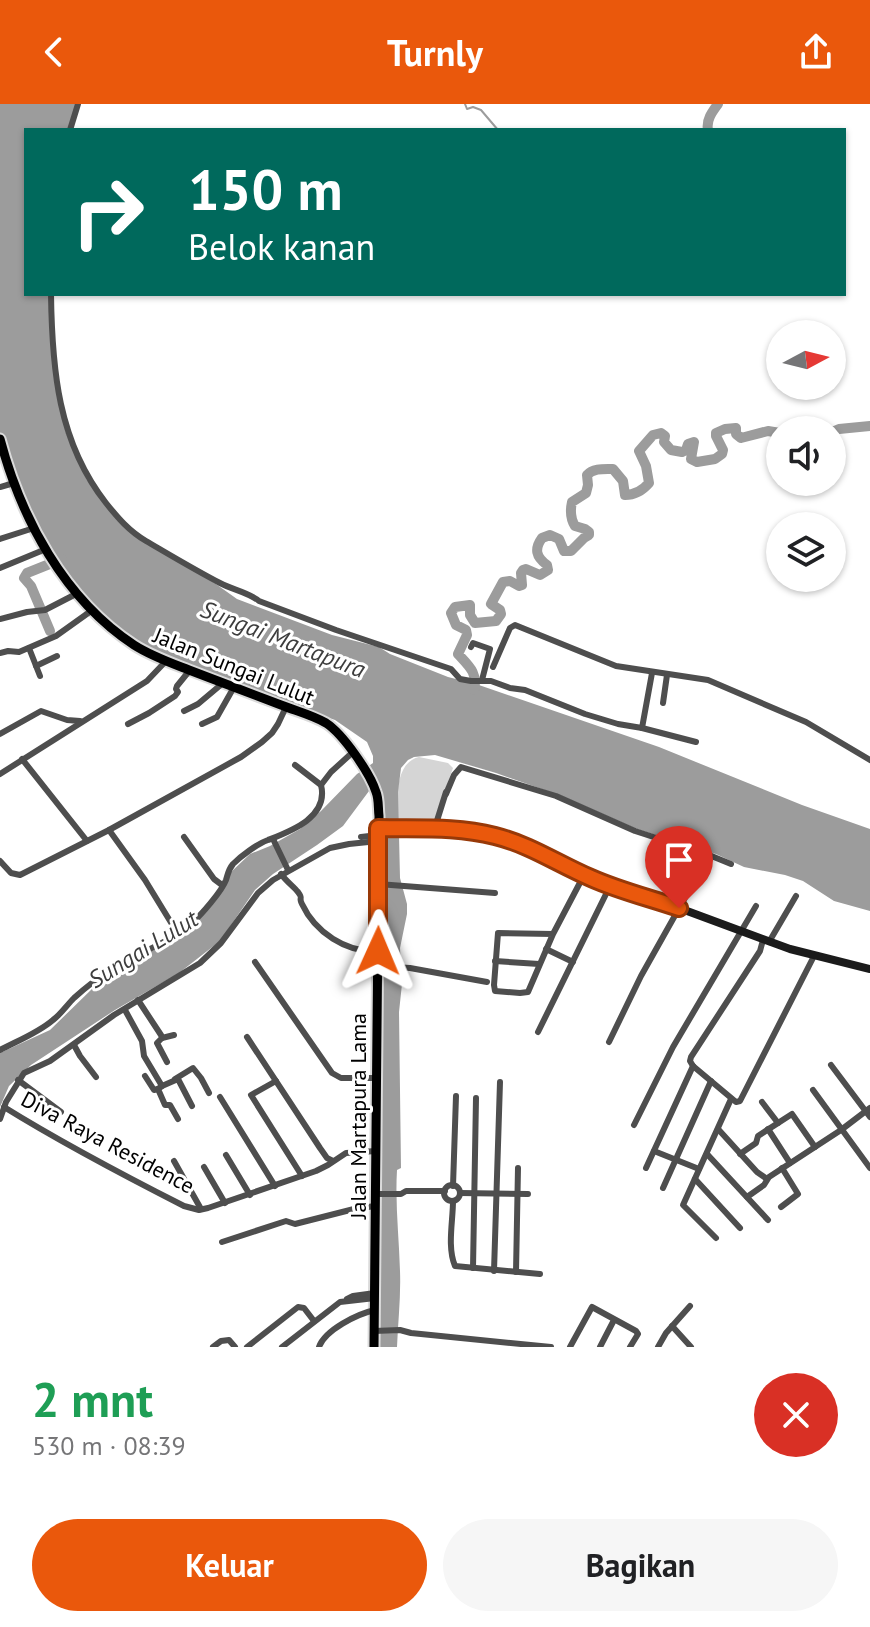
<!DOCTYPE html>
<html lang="id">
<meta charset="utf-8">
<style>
:root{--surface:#fff;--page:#f6f6f6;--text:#202124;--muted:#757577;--accent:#ea580c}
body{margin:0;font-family:"PT Sans",sans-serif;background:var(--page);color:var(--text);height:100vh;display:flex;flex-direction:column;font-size:30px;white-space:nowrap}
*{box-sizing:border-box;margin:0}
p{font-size:26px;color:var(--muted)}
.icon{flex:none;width:44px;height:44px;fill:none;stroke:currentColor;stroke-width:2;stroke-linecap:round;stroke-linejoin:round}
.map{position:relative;height:1243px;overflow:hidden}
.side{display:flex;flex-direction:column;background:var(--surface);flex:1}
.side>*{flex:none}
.top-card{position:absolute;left:24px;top:24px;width:822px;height:168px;border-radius:0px;box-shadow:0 2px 6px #0004;background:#00695c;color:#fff;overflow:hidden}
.needle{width:52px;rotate:83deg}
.controls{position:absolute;left:766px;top:216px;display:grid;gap:16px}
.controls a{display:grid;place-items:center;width:80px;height:80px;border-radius:50%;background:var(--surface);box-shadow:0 2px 6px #0004;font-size:40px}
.pin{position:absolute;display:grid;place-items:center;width:68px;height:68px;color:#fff;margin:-82px -34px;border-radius:50% 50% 50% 0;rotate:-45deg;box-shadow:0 0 8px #0007}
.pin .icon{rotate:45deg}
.me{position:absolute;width:88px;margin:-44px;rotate:1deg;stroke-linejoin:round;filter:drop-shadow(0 0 6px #0008)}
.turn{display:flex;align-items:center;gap:28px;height:168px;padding:0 32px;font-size:36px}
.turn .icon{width:104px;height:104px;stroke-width:2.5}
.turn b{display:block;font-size:56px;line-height:68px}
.round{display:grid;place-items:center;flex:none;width:84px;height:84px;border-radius:42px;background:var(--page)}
.head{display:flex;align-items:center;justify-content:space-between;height:136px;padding:0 32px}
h1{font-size:48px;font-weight:700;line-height:60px;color:#1e9e55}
.button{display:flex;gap:16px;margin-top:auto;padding:16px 32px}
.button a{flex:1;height:92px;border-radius:48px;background:var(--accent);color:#fff;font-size:32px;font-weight:700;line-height:92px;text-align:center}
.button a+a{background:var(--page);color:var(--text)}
header{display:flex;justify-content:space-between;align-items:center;height:104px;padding:0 32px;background:var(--accent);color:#fff;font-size:36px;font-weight:700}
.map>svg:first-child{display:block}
.green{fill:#d5d5d5}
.water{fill:#9c9c9c}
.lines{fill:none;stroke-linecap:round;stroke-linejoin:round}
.stream{stroke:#9c9c9c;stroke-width:2}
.river{stroke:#9c9c9c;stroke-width:10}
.primary-casing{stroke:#dbdbdb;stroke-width:13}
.street{stroke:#4e4e4e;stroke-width:6}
.secondary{stroke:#1b1b1b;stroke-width:8}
.primary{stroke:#000;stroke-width:9}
.route-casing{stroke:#983908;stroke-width:20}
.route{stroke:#ea580c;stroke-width:14}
.labels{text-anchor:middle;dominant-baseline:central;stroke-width:6;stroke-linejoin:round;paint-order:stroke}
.street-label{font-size:22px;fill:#000;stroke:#fff}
.water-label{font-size:24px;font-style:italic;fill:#3d3d3d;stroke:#fff}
</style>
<header><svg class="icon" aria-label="back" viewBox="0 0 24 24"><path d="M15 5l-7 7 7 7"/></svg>Turnly<svg class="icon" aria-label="share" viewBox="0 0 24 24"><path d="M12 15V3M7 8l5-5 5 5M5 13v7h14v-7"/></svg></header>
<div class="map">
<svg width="870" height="1243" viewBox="0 0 870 1243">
<rect width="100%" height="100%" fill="#fff"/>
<path class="green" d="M419,653L448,659L453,664L433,720L398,721C397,700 393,659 419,653Z"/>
<path class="water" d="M0,0H78L72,26H26V190H49L57,290L66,329L87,376L119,417L206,473L237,495L332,531L379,543L390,550L448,573L476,580L659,643L802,701L870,725V807L834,797L803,777L785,771L744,763L716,750L637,725L562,692L496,669L435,651L414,653L408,656L401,664L398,688L400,774L407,800V810L400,844L402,880L399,908L401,1064L397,1066C395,1100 399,1133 400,1167C401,1192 398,1218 397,1243H380L382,737V690L379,681L369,687L343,722L317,741L273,770L255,786L220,837L179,869L115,906L31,961L9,982L0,1003V949L50,926L94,883L117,866L182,831L212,801L230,769L250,750L270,742L300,725L321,707L357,670L373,659V652L367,638L335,616L224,577L153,549L122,528L84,495L54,450L23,396L0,329Z"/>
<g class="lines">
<path class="stream" d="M465,0L467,5L473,3L481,6L498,26"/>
<g class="river">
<path d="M708,26C706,16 712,8 718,0"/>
<path d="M832,328L839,325L870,322"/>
<path d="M50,527L31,482L24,474L27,469L62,455"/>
<path d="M474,586C478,569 469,562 458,550L467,531L466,526L456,521L451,509L455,503L470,501V511L475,519L496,517L501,510L500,506L491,500L503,478L510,477L519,482L522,481L521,469L523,466L526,465L540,471L548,466L547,461C536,453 534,445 542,434L550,431L559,435L564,447H571L584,434L589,431V428L585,425L575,422C570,414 570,407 572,398L586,389L588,381L587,371C593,364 604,365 613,365L623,377L625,391C634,391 643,386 649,379L646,362L639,347L653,331L661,329L665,332L664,338L671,346L682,348L686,346L688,340L694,338L691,355L697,358L715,355L722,350L723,346L716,332V329L725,325L736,324V330L741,334L768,327L780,329"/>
</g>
<defs>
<path id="primary" d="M0,335C21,414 64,495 134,541C151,552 171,559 189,566C220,578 250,589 281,601C296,607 312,611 326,619C343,630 370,669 376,688C379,695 378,704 379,712L374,1243"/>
</defs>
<use href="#primary" class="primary-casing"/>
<g class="street">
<path d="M70,26L78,0"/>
<path d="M51,190C52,265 58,338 106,399C118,414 129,427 146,437C170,451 195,466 220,479C233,486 248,488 259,497L336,526L451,565L460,575L471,577H491L510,584L525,586L585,610L618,620L642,624"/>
<path d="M0,383L14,379"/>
<path d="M0,435L34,424"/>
<path d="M0,464L46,445"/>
<path d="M0,515L27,508L45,506L76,490"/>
<path d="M471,543L473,539L490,545L482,576"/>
<path d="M29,544L40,572"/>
<path d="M0,549L8,547L19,548L56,532L91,507"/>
<path d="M36,562L57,552"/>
<path d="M493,563L510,524L515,521L616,562L708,576L806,618L870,656"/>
<path d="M652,569L642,624L696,638"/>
<path d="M663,599L667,571"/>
<path d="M184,607L198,600L223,579"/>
<path d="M128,620L149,609L175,592L178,588L176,585L177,582L190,566"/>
<path d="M202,620L217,613L234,583"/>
<path d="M0,630L41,607L67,616L80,617"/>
<path d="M22,655L87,737"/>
<path d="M0,670L147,577L166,557"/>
<path d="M321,681L331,668L353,648"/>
<path d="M446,690L454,671L461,663L556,692L635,727L709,751"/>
<path d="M435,723L446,688"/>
<path d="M109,726L145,776L178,830"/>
<path d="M184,733L214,775L222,781"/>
<path d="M361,733L378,731"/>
<path d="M273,735L288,766"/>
<path d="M0,757L11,769L20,771L109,726L241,653L262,638L272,629L278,620L286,603"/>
<path d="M281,770C286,777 293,782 298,788C304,796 298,792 302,800C315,828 346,849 378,847"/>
<path d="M378,780L495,789"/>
<path d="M553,830L498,829L494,881L495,887L520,889L528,888L553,830L584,771"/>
<path d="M763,836L760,847L691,953L690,957L693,962L736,998L740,997L814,852"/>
<path d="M769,838L796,792"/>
<path d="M546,845L573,858"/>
<path d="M495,857L539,860"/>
<path d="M255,858L332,969L341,974H376"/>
<path d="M377,862L410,864L487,878"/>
<path d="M138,896L161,931L162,934L157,939L167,958"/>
<path d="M125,906L142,937L144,952L162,982L178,975L192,1002"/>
<path d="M538,928L610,782"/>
<path d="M247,933L320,1044L327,1054L333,1057"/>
<path d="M162,934L174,931"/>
<path d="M609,938L641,872L709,751L731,760"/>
<path d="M74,941L80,952L96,973"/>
<path d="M0,946C17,937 38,929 53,916C61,910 67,901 74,894C84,885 96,875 108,868C133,851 171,838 192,819C201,811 222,787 226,776C228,770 228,766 233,760C241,752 257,740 268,736C291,727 329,713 321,681L295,661"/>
<path d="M831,961L870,1013"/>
<path d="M145,972L154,986L158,985"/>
<path d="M175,975L193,964L201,974L209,989"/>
<path d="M18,976L61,1008"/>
<path d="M276,977L251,991L302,1072"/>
<path d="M162,982L158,985L165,1001H170L178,1015"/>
<path d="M813,986L870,1064"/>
<path d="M220,993L275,1082"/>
<path d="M762,998L778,1019"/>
<path d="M4,1003C62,1039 123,1071 184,1102L199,1106L208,1104L316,1067L328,1061L346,1049L376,1047"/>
<path d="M0,1015L6,998L24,969L50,957L114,911L200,859L221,839L258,789L273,776L330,744L349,740L378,737"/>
<path d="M634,1021L673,943L756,802"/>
<path d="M718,1025L757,1068L767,1075"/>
<path d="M768,1025L790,1059"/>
<path d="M654,1047L699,1065"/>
<path d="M707,1050L768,1116"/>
<path d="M740,1050L756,1039L758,1032L792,1010L815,1043"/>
<path d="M226,1051L250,1091"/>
<path d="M174,1057L201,1105"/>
<path d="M204,1063L225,1099"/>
<path d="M646,1064L693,962"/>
<path d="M695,1075L740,1124"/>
<circle cx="452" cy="1089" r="8"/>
<path d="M453,1082L456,992"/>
<path d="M663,1084L711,977"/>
<path d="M460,1089L528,1090"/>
<path d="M375,1090H401L406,1087H445"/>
<path d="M747,1093L764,1081L769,1073L841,1026L870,1004"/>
<path d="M453,1097C453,1117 447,1143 455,1162L540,1170"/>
<path d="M781,1103L798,1090L782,1064"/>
<path d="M716,1134L683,1101L731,995"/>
<path d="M222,1138L286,1117L295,1120L354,1105L375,1102"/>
<path d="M473,1164L476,994"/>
<path d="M494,1167L500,978"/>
<path d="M516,1168L518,1064"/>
<path d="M347,1195L353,1192L375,1189"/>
<path d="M672,1222L691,1243"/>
<path d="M374,1227L400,1226L411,1229L551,1243"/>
<path d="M213,1243L221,1237L229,1236L235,1243"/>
<path d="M247,1243L298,1203L304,1204L314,1217"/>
<path d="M282,1243L340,1198L375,1194"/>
<path d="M319,1243C325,1226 357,1210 375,1206"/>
<path d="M570,1243L592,1203L636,1227L638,1230L630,1243"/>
<path d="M600,1243L614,1216"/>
<path d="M658,1243L666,1229L690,1202"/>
</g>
<path class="secondary" d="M378,724L435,723L465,726L503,734L539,747L588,773L616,785L679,804L790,845L870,865"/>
<use href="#primary" class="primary"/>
</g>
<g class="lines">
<defs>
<path id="route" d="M378,847V724C419,725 455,722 495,732C531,741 558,760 591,774C620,787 650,794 679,804"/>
</defs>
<use href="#route" class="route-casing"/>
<use href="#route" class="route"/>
</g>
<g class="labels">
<g class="street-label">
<text transform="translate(234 562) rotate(22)">Jalan Sungai Lulut</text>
<text transform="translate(358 1012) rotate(-90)">Jalan Martapura Lama</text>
<text transform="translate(108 1038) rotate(28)">Diva Raya Residence</text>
</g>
<g class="water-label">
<text transform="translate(283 535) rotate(21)">Sungai Martapura</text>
<text transform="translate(143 845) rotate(-32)">Sungai Lulut</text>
</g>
</g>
</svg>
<div class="controls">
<a><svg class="needle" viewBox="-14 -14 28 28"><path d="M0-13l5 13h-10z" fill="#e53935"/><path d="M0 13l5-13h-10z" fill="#757577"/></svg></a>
<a><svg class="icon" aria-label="sound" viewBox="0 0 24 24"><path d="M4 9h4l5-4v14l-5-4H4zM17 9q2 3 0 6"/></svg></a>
<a><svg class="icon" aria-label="layers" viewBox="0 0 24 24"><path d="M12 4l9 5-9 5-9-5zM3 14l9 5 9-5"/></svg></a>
</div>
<div class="pin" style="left:679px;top:804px;background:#d93025"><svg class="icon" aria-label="arrive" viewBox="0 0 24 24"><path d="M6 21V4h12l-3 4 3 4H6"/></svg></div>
<svg class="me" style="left:378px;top:847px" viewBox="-20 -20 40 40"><path d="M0-17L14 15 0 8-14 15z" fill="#ea580c" stroke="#fff" stroke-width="4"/></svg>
<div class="top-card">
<div class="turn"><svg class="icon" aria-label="right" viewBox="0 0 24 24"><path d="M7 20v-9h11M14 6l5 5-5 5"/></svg><div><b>150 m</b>Belok kanan</div></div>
</div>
</div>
<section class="side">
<div class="head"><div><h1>2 mnt</h1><p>530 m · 08:39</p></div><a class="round" style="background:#d93025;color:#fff"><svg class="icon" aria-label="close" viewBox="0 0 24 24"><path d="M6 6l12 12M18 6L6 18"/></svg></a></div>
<div class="button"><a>Keluar</a><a>Bagikan</a></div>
</section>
